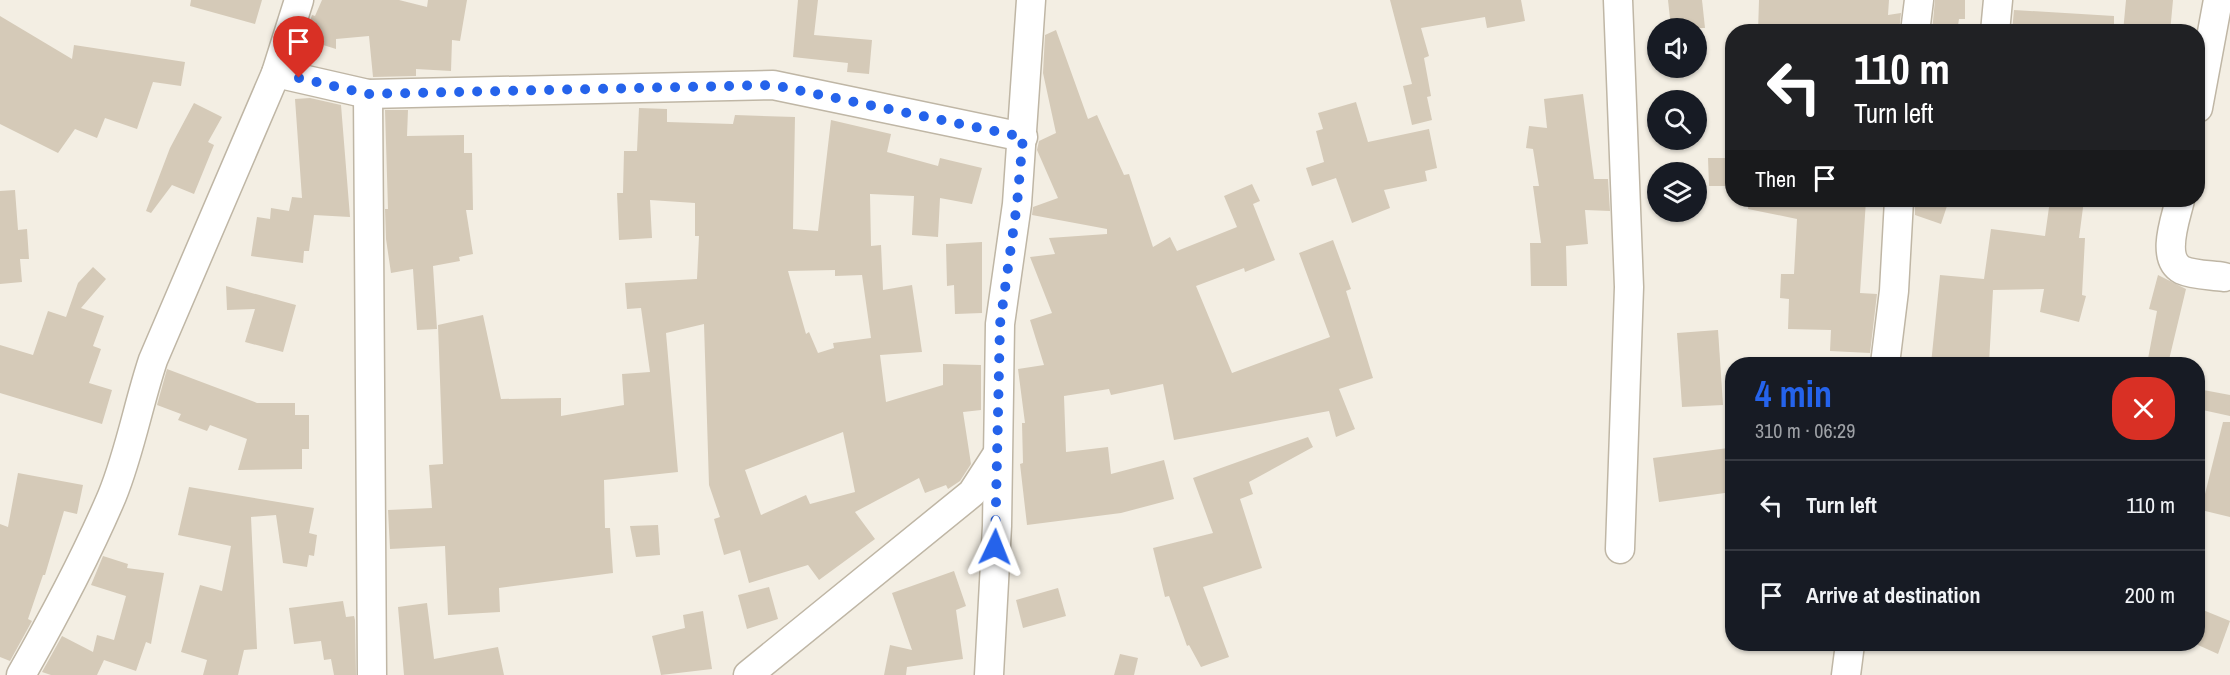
<!DOCTYPE html>
<meta charset="utf-8">
<style>
:root{--surface:#171b24;--page:#20242c;--text:#f1f3f6;--muted:#9ea1a6;--line:#363941;--accent:#2563eb}
body{margin:0;font-family:"Archivo Narrow",sans-serif;background:var(--page);color:var(--text);height:100vh;display:flex;flex-direction:column;font-size:22px;white-space:nowrap}
*{box-sizing:border-box;margin:0}
p{font-size:20px;color:var(--muted)}
.icon{flex:none;width:33px;height:33px;fill:none;stroke:currentColor;stroke-width:2;stroke-linecap:round;stroke-linejoin:round}
.map{position:relative;flex:1;overflow:hidden}
.panel{position:absolute;left:1725px;top:357px;width:480px;height:294px;display:flex;flex-direction:column;background:var(--surface);border-radius:24px;box-shadow:0 2px 4px #0004}
.panel>*{flex:none}
.hud{position:absolute;left:1725px;top:24px;width:480px;height:183px;border-radius:24px;box-shadow:0 2px 4px #0004;background:#202124;color:#fff;overflow:hidden}
.controls{position:absolute;left:1647px;top:18px;display:grid;gap:12px}
.controls a{display:grid;place-items:center;width:60px;height:60px;border-radius:50%;background:var(--surface);box-shadow:0 2px 4px #0004;font-size:30px}
.pin{position:absolute;display:grid;place-items:center;width:51px;height:51px;color:#fff;margin:-62px -26px;border-radius:50% 50% 50% 0;rotate:-45deg;box-shadow:0 0 6px #0007}
.pin .icon{rotate:45deg}
.me{position:absolute;width:66px;margin:-33px;rotate:2deg;stroke-linejoin:round;filter:drop-shadow(0 0 4px #0008)}
.turn{display:flex;align-items:center;gap:21px;height:126px;padding:0 30px;font-size:27px}
.turn .icon{width:78px;height:78px;stroke-width:2.5}
.turn b{display:block;font-size:42px;line-height:51px}
.then{display:flex;align-items:center;height:57px;padding:0 30px;background:#0003;gap:12px;font-size:22px}
.round{display:grid;place-items:center;flex:none;width:63px;height:63px;border-radius:24px;background:var(--page)}
.head{display:flex;align-items:center;justify-content:space-between;height:102px;padding:0 30px}
h1{font-size:36px;font-weight:700;line-height:45px;color:var(--accent)}
ul{padding:0;list-style:none}
li{display:flex;align-items:center;gap:18px;height:90px;padding:0 30px;border-top:2px solid var(--line)}
li div{flex:1}
li b{display:block;font-size:22px}
li em{font-style:normal}
.map>svg:first-child{display:block}
.building{fill:#d5cab8;fill-rule:evenodd}
.lines{fill:none;stroke-linecap:round;stroke-linejoin:round}
.minor-casing{stroke:#bfb6a5;stroke-width:31}
.minor{stroke:#fff;stroke-width:28}
.route{stroke:#2563eb;stroke-width:10;stroke-dasharray:0 18}
</style>
<div class="map">
<svg width="2230" height="675" viewBox="0 0 2230 675">
<rect width="100%" height="100%" fill="#f3eee3"/>
<g class="building">
<path d="M191,0H262L255,24L190,6Z"/>
<path d="M322,0H399L427,7L428,0H467L460,41L452,40L451,71L416,69V76L373,77L369,36L336,39V49L304,39L312,15L315,16Z"/>
<path d="M798,0H818L814,35L872,40L869,74L847,72L848,63L793,57Z"/>
<path d="M1390,0H1521L1525,21L1487,28L1485,17L1421,28L1429,56L1424,58L1431,96L1427,97L1432,120L1412,125L1403,86L1412,84Z"/>
<path d="M1668,0H1702L1705,28H1671Z"/>
<path d="M1759,0H1889L1888,15L1901,13L1899,32H1758Z"/>
<path d="M1935,0H1965V19H1959L1957,32H1932Z"/>
<path d="M2126,0H2173L2170,32H2123Z"/>
<path d="M2014,10L2114,16V32H2012Z"/>
<path d="M0,16L72,59L74,45L185,62L181,86L153,82L137,129L105,118L97,138L75,129L58,153L0,124Z"/>
<path d="M1056,30L1088,119L1097,115L1124,175L1129,174L1153,247L1170,237L1177,251L1237,227L1224,196L1252,184L1260,201L1253,204L1275,260L1245,272L1244,268L1196,286L1232,373L1330,337L1299,253L1333,240L1351,289L1346,291L1373,378L1339,389L1355,429L1336,437L1329,411L1174,440L1163,384L1111,395L1109,389L1064,396L1066,452L1108,447L1111,474L1164,460L1174,499L1121,513L1027,525L1020,464L1023,463L1022,423H1025L1018,369L1044,365L1030,320L1052,313L1030,257L1055,254L1049,238L1107,234V229L1032,215L1033,207L1058,198L1037,150L1039,141L1056,133L1043,73L1045,35Z"/>
<path d="M1583,94L1594,179H1608L1610,211L1585,210L1588,244L1566,246L1567,286H1531L1530,243H1541L1533,186H1539L1533,149L1526,148L1529,126L1547,128L1544,99Z"/>
<path d="M310,98L341,105L350,217L314,215L309,251H304L303,263L251,256L257,217L270,219L271,208L289,211L292,197L302,198L295,99Z"/>
<path d="M1356,102L1368,142L1429,129L1437,168L1425,171L1427,181L1384,190L1390,208L1352,223L1336,178L1312,186L1306,168L1324,162L1316,131L1323,129L1318,113Z"/>
<path d="M194,103L222,117L208,142L214,145L194,194L172,185L151,213L146,211L170,148Z"/>
<path d="M639,108L667,109V122L733,124L735,115L795,117L793,229L818,231L831,120L891,134L887,152L938,166L940,158L982,168L972,204L940,198L938,237L912,235L914,196L870,194L871,246L881,245L883,290L912,285L922,352L880,355L886,402L943,385V364L981,365V410L963,412L971,464L960,481L948,489L946,485L925,493L919,478L855,512L875,539L819,580L808,565L749,583L740,550L724,555L714,519L720,517L709,485L704,324L666,333L678,472L604,480L605,528H610L613,573L499,588L500,612L448,615L445,546L390,549L388,510L432,508L429,465L443,464L438,325L483,315L501,399L561,398V416L624,405L622,374L650,372L641,308L627,309L625,283L697,279L699,236H695V203L650,200L652,238L619,240L617,193H623L624,151H637ZM835,270V276L862,275L871,338L833,343L834,348L818,353L809,332L806,334L788,271ZM843,432L855,492L810,504L806,495L761,515L745,470Z"/>
<path d="M385,110H408L407,136L464,135V153H472L473,210H466L473,254L459,257L460,261L433,266L437,329L417,330L413,269L391,273L386,239L385,209H388Z"/>
<path d="M1708,158H1732V186H1709Z"/>
<path d="M15,190L18,230L27,229L29,259H20L22,282L0,284V191Z"/>
<path d="M1749,200H1866L1860,293L1877,294L1870,353L1830,351L1831,330L1788,329L1789,299L1780,298L1781,274H1794L1797,219L1748,209Z"/>
<path d="M1915,200H1949L1941,224L1915,215Z"/>
<path d="M2050,200H2084L2079,238H2085L2082,295L2086,296L2079,322L2040,312L2044,289L1993,290L1989,364H1931L1940,275L1984,279L1991,229L2045,236Z"/>
<path d="M982,242V313L955,314L954,285L947,286L946,244Z"/>
<path d="M93,267L106,279L81,308L104,316L93,346L101,349L89,383L112,390L102,424L0,393V345L33,355L48,311L66,317L78,283Z"/>
<path d="M2158,275L2186,289L2168,364H2147L2157,311L2149,309Z"/>
<path d="M226,286L296,305L283,352L245,342L255,309L227,310Z"/>
<path d="M1718,330L1723,405L1682,407L1677,333Z"/>
<path d="M167,369L257,403H295V415H309V449H302V469L238,470L247,439L210,425L207,431L178,420L181,414L157,405Z"/>
<path d="M2198,389L2230,395V416L2198,409Z"/>
<path d="M2223,422H2230V517L2201,510Z"/>
<path d="M1308,437L1313,447L1249,482L1253,494L1240,499L1262,568L1203,587L1229,657L1201,667L1189,645L1187,646L1169,596L1165,597L1153,548L1213,533L1193,478Z"/>
<path d="M1728,448L1732,492L1659,502L1653,458Z"/>
<path d="M18,473L83,485L77,514L64,511L45,575H43L28,619L32,621L10,661L0,657V524L8,527Z"/>
<path d="M189,487L314,508L309,533L317,535L314,556L309,555L307,567L283,563L276,515L251,517L257,649L244,650L238,675H203L207,660L181,652L200,585L222,591L231,546L178,535Z"/>
<path d="M658,525L660,555L636,557L630,526Z"/>
<path d="M103,556L128,564L127,568L164,573L151,644L146,642L136,671L104,660L97,675H51L42,672L62,636L93,652L97,635L114,640L126,596L91,585Z"/>
<path d="M954,571L966,606L956,610L963,659L907,667L906,675H884L890,645L912,650L892,593Z"/>
<path d="M769,587L778,619L747,629L738,595Z"/>
<path d="M1058,588L1066,616L1023,628L1016,600Z"/>
<path d="M343,601L346,617L354,616L355,620L356,675H334L331,659L324,660L321,641L294,644L289,608Z"/>
<path d="M427,603L434,659L498,647L504,675H404L398,607Z"/>
<path d="M2198,608L2230,621L2218,654L2198,645Z"/>
<path d="M703,611L712,669L661,675L652,636L685,628L683,615Z"/>
<path d="M1120,654L1138,658L1134,675H1114Z"/>
</g>
<g class="lines">
<defs>
<g id="minor">
<path d="M1618,0L1629,287L1620,549"/>
<path d="M1915,32L1919,0"/>
<path d="M1995,32L1998,0"/>
<path d="M276,73L368,94L773,85L1023,137"/>
<path d="M368,94L372,675"/>
<path d="M2198,108L2218,0"/>
<path d="M2180,200C2176,218 2160,258 2182,270C2193,275 2211,275 2224,277"/>
<path d="M1885,364L1894,291L1899,200"/>
<path d="M21,675C54,617 86,557 112,496C130,452 138,405 153,360L276,73L299,0"/>
<path d="M748,675L972,493L996,456"/>
<path d="M989,675L997,526L1000,324L1017,204L1031,0"/>
<path d="M1846,675L1850,644"/>
</g>
</defs>
<use href="#minor" class="minor-casing"/>
<use href="#minor" class="minor"/>
</g>
<g class="lines">
<path class="route" d="M299,78L368,94L773,85L1023,137L1017,204L1000,324L995,547"/>
</g>
</svg>
<div class="controls">
<a><svg class="icon" aria-label="sound" viewBox="0 0 24 24"><path d="M4 9h4l5-4v14l-5-4H4zM17 9q2 3 0 6"/></svg></a>
<a><svg class="icon" aria-label="search" viewBox="0 0 24 24"><circle cx="10" cy="10" r="6"/><path d="M15 15l6 6"/></svg></a>
<a><svg class="icon" aria-label="layers" viewBox="0 0 24 24"><path d="M12 4l9 5-9 5-9-5zM3 14l9 5 9-5"/></svg></a>
</div>
<div class="pin" style="left:299px;top:78px;background:#d93025"><svg class="icon" aria-label="arrive" viewBox="0 0 24 24"><path d="M6 21V4h12l-3 4 3 4H6"/></svg></div>
<svg class="me" style="left:995px;top:547px" viewBox="-20 -20 40 40"><path d="M0-17L14 15 0 8-14 15z" fill="#2563eb" stroke="#fff" stroke-width="4"/></svg>
<div class="hud">
<div class="turn"><svg class="icon" aria-label="left" viewBox="0 0 24 24"><path d="M17 20v-9H6M10 6l-5 5 5 5"/></svg><div><b>110 m</b>Turn left</div></div>
<div class="then">Then<svg class="icon" aria-label="arrive" viewBox="0 0 24 24"><path d="M6 21V4h12l-3 4 3 4H6"/></svg></div>
</div>
<section class="panel">
<div class="head"><div><h1>4 min</h1><p>310 m · 06:29</p></div><a class="round" style="background:#d93025;color:#fff"><svg class="icon" aria-label="close" viewBox="0 0 24 24"><path d="M6 6l12 12M18 6L6 18"/></svg></a></div>
<ul>
<li><svg class="icon" aria-label="left" viewBox="0 0 24 24"><path d="M17 20v-9H6M10 6l-5 5 5 5"/></svg><div><b>Turn left</b></div><em>110 m</em></li>
<li><svg class="icon" aria-label="arrive" viewBox="0 0 24 24"><path d="M6 21V4h12l-3 4 3 4H6"/></svg><div><b>Arrive at destination</b></div><em>200 m</em></li>
</ul>
</section>
</div>
